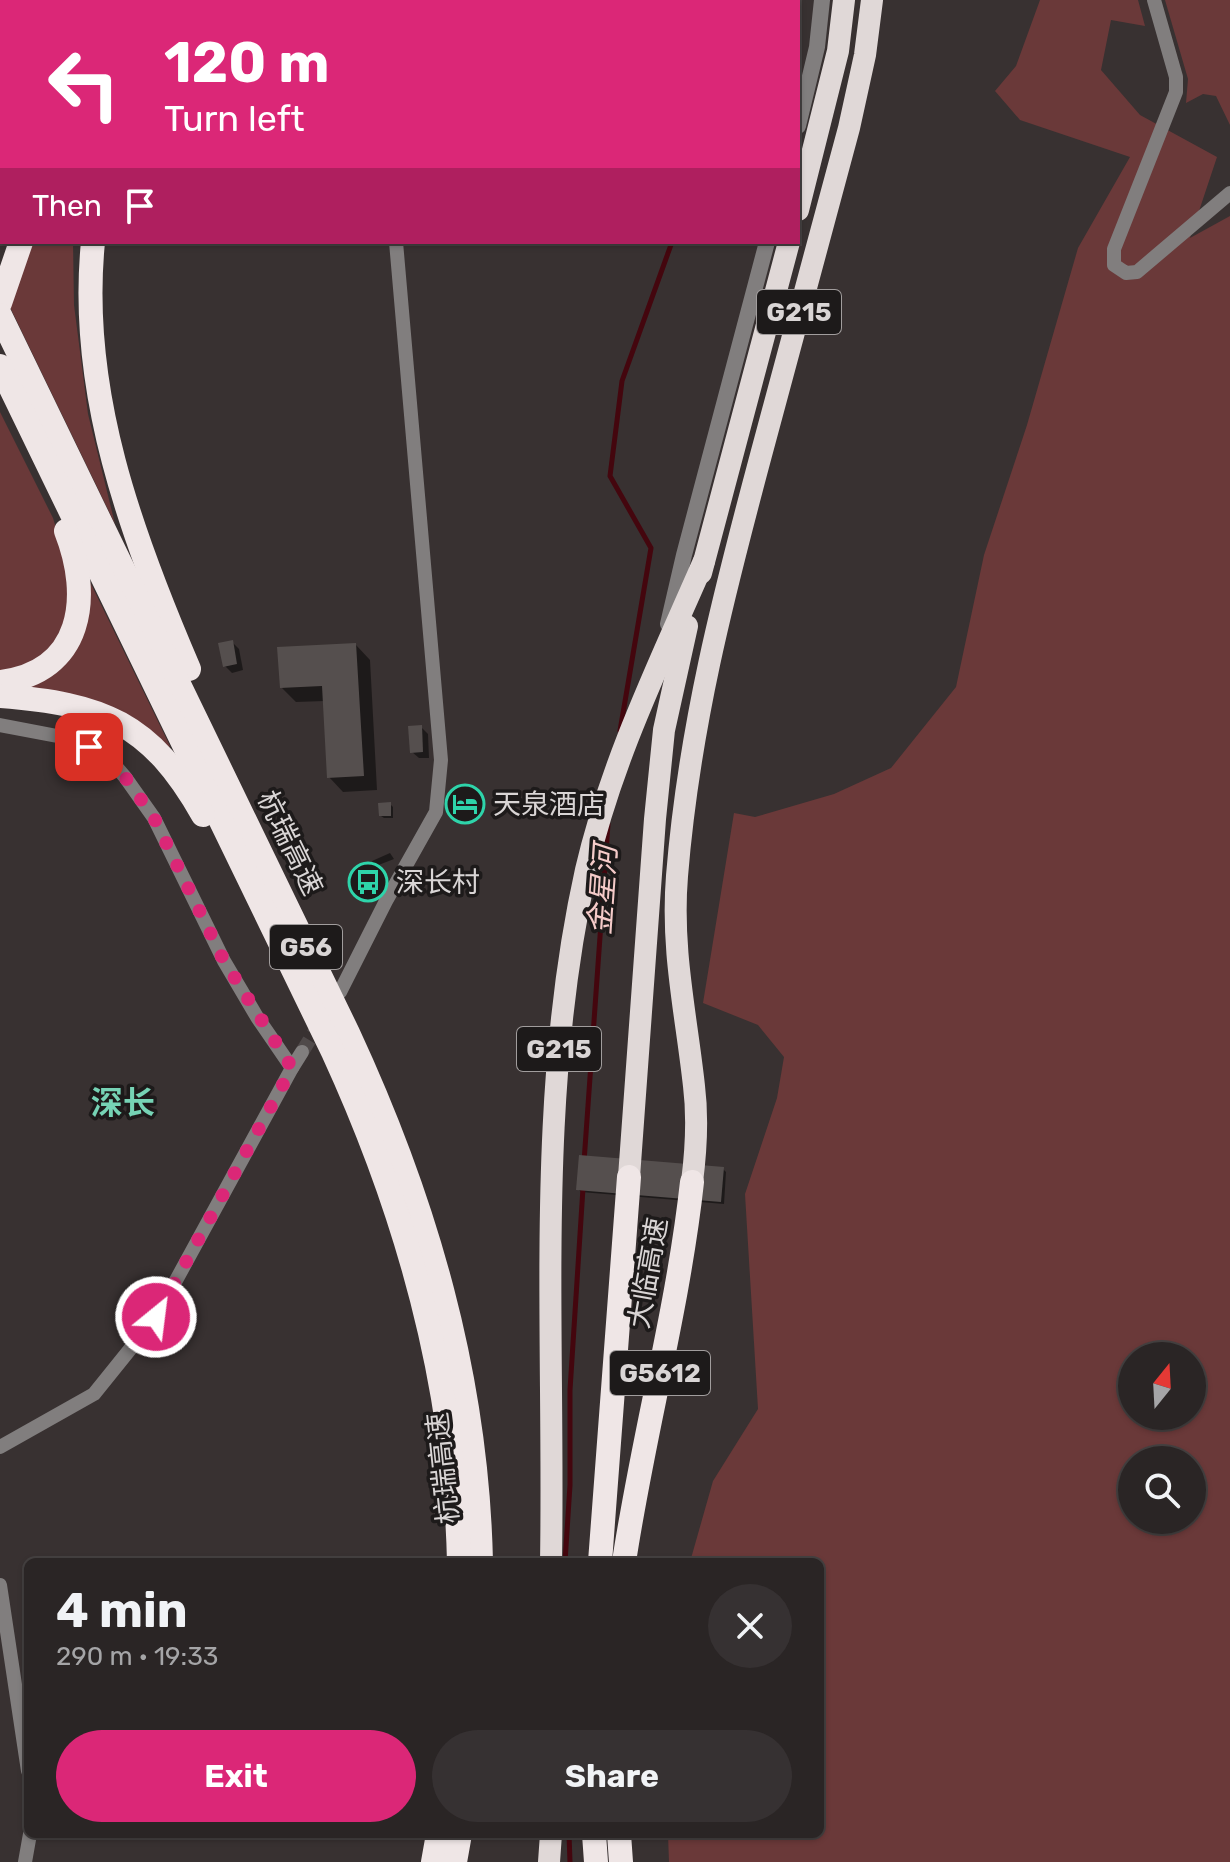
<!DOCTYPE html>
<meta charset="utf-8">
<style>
:root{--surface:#2a2525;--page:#363132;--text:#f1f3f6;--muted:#a5a5a7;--line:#464242;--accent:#db2777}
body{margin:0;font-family:Rubik,"Noto Sans SC",sans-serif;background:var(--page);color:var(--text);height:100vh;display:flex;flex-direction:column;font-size:30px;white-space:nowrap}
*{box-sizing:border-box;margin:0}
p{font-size:26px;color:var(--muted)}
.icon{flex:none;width:44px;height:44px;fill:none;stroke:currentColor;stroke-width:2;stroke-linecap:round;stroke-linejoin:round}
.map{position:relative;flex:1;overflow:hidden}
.panel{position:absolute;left:24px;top:1558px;width:800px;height:280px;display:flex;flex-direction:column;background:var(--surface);border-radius:12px;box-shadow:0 2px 6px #0004,0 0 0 2px var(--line)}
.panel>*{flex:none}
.banner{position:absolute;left:0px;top:0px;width:800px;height:244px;box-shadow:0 2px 6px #0004,0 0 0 2px var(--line);background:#db2777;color:#fff;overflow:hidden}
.needle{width:52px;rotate:18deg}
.controls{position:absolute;left:1118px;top:1342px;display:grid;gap:16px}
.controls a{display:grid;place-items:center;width:88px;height:88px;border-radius:50%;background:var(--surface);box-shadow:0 2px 6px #0004,0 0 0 2px var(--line);font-size:40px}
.pin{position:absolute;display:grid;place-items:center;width:68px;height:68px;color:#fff;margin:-34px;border-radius:16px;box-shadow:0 4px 12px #0006}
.me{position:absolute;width:88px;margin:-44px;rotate:29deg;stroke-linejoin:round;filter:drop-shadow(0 0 6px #0008)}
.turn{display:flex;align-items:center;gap:28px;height:168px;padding:0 32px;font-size:36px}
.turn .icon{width:104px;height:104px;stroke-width:2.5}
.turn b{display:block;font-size:56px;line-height:68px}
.then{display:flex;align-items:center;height:76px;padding:0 32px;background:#0003;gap:16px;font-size:30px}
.round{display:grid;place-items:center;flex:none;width:84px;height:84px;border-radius:42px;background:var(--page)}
.head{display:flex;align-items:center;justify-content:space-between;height:136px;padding:0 32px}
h1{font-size:48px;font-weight:700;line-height:60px}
.cta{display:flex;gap:16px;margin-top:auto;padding:16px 32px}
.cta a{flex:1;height:92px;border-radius:48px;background:var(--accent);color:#fff;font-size:32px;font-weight:700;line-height:92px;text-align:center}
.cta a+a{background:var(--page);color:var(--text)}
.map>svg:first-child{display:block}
.green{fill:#6a3939;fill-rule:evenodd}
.shadow{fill:#0007}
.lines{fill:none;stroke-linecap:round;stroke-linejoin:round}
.stream{stroke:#44060e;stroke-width:5}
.building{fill:#554f4e}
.minor-tunnel{stroke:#504a4a;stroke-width:14;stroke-dasharray:14 7;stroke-linecap:butt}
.minor{stroke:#817e7e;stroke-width:14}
.tertiary{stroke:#817e7e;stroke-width:16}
.trunk{stroke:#e0d8d7;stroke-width:22}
.motorway{stroke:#efe6e6;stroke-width:24}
.route{stroke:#db2777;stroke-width:14;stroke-dasharray:0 25.2}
.labels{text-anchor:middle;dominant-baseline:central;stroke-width:7;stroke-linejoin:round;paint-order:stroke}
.shield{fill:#1d1a1a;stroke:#a19d9d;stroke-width:2}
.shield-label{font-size:26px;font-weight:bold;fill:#d9d5d5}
.poi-label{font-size:28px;fill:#d9d5d5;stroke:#1d1a1a;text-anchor:start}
.street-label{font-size:28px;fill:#d9d5d5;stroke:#1d1a1a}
.water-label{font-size:30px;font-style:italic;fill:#f5cbc9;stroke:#1d1a1a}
.quarter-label{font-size:32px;font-weight:bold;fill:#76d3b5;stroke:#1d1a1a}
</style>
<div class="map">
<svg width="1230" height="1862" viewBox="0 0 1230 1862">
<rect width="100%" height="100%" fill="#383131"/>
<g class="green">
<path d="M1040,0H1138L1145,26L1111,20L1101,70L1140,115L1217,157L1190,238L1230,216V1862H669L668,1834H820V1562H690L713,1481L758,1409L745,1194L777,1098L784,1057L758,1025L703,1003L734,813L755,817L834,794L891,768L956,687L984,555L1027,425L1078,248L1130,157L1020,120L995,91L1016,66ZM1132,1356H1192V1416H1132ZM1132,1460H1192V1520H1132Z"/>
<path d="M1165,0H1230V125L1216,96L1203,94L1186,103L1188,79Z"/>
<path d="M29,242H73L74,305L88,414L115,524L7,301Z"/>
<path d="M0,412L53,518L71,578V606L54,644L35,661L0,672Z"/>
<path d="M89,580L170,746L167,749L23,688L54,669Z"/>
</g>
<g class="shadow">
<path d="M232,642L239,649L243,670L232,673L225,666Z"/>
<path d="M356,645L370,660L377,790L343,792L329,777L325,701L296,702L282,688Z"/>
<path d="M421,727L428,734L429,758H419L412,752Z"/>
<path d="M390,804L393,807V818H384L381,816Z"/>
<path d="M390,853L394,859L376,866L373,864L372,861Z"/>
<path d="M320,874L326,886L316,890L313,887Z"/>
<path d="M723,1169L726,1172L724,1204L581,1192L578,1189Z"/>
</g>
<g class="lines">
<g class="stream">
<path d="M747,2L748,0"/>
<path d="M620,731L651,548L610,476L622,381L672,242"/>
<path d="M584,1162L608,824"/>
<path d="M565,1562L570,1485V1390L583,1188"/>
<path d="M569,1834L570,1862"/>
</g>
</g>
<g class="building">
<path d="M233,640L237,664L223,667L218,643Z"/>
<path d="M356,643L364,776L327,778L322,686L280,688L277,647Z"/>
<path d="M422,725L423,752L410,753L408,726Z"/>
<path d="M391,802V816H379L378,803Z"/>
<path d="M320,872L325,883L311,889L306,878Z"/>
<path d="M579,1155L724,1167L721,1202L576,1190Z"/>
</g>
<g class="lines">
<path class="minor-tunnel" d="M302,1052L320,1023"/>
<g class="minor">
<path d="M375,0L376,2"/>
<path d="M1154,0L1176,77V92L1114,249V265L1126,273L1137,272L1230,193"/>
<path d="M0,725L73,739L105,754L125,777L154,818L224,961L257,1017L292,1068L156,1317L94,1394L0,1447"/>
<path d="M340,992L386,901L436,812L441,760L396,242"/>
<path d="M292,1068L302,1052"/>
<path d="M0,1585L28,1771"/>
<path d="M25,1862L30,1834"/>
</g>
<g class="tertiary">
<path d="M798,126L817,47L822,0"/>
<path d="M668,624L684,555L767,242"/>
</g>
<g class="trunk">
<path d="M798,210L838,51L844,0"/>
<path d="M701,573L789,242"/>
<path d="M629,1177L655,819L664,730L687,626"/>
<path d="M692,1182C696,1151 698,1118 694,1086C686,1013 671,950 677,876C689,728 723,597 761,455C790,346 820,237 849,128L865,55L872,0"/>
<path d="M551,1562C555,1331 535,1098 586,870C611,762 660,662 704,561"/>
<path d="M549,1862L551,1834"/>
</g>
<g class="motorway">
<path d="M91,2V0"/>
<path d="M157,2V0"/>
<path d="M93,242C78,391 131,534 189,669"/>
<path d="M0,303L21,242"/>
<path d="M0,315L348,1033C426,1201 477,1376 481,1562"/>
<path d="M0,366L333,1052C407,1213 455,1383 459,1562"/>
<path d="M0,682C83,672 92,597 66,531"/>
<path d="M0,696C103,704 150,722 203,815"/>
<path d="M600,1562L629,1177"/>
<path d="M624,1562C643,1435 678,1310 692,1182"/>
<path d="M594,1834L596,1862"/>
<path d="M619,1834L621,1862"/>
<path d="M433,1862L438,1834"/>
<path d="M455,1862L460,1834"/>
</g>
</g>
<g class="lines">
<path class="route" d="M89,747L105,754L125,777L154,818L224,961L292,1068L156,1317"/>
</g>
<defs>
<symbol id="hotel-ring" viewBox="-11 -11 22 22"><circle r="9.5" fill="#1d1a1a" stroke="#2ed4aa" stroke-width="1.5"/><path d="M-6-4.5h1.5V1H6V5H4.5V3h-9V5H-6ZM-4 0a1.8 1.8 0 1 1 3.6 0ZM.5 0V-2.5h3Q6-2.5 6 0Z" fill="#2ed4aa"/></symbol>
<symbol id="bus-ring" viewBox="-11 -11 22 22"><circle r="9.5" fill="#1d1a1a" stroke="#2ed4aa" stroke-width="1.5"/><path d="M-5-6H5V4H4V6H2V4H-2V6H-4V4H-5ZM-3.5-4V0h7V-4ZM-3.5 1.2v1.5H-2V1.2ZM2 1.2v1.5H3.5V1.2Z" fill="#2ed4aa"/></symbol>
</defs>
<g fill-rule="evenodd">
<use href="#hotel-ring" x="443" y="782" width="44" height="44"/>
<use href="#bus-ring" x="346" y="860" width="44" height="44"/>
</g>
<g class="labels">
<g class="shield">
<rect x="757" y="290" width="84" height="44" rx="6"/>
<rect x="270" y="925" width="72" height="44" rx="6"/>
<rect x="517" y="1027" width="84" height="44" rx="6"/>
<rect x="610" y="1351" width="100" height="44" rx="6"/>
</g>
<g class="shield-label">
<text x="799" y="312">G215</text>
<text x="306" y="947">G56</text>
<text x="559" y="1049">G215</text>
<text x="660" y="1373">G5612</text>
</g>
<g class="poi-label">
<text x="493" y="804">天泉酒店</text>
<text x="396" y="882">深长村</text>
</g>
<g class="street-label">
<text transform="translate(290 843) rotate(64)">杭瑞高速</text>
<text transform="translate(648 1273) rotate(-80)">大临高速</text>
<text transform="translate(443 1468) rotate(-96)">杭瑞高速</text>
</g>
<g class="water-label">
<text transform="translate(603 890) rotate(-86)">金星河</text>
</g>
<g class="quarter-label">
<text x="123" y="1103">深长</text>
</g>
</g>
</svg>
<div class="controls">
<a><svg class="needle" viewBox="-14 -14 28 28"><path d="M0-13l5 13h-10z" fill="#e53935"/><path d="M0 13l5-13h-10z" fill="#a5a5a7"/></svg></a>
<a><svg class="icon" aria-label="search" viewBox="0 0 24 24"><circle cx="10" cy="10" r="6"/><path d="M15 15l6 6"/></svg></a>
</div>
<div class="pin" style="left:89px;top:747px;background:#d93025"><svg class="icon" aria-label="arrive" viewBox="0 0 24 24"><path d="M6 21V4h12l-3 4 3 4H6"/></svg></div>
<svg class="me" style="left:156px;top:1317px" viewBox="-20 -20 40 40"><circle r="17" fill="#db2777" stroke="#fff" stroke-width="3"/><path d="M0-11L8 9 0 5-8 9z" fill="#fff"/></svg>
<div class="banner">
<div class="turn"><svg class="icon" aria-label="left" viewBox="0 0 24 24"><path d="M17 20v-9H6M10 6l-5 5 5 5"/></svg><div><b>120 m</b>Turn left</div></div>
<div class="then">Then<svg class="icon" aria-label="arrive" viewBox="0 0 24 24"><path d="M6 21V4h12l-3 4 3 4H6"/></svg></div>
</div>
<section class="panel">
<div class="head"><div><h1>4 min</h1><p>290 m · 19:33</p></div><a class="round"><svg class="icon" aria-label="close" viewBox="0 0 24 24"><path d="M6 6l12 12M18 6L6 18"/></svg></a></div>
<div class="cta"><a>Exit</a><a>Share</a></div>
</section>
</div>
